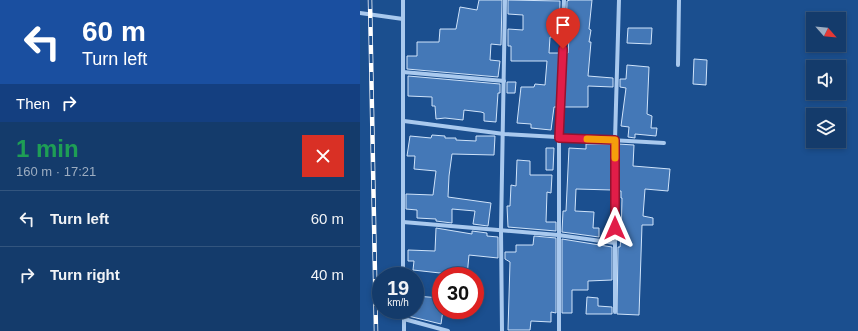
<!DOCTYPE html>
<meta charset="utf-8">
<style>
:root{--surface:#143b6b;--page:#214673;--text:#f1f3f6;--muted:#9dadc1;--line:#33557e}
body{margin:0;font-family:Helvetica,sans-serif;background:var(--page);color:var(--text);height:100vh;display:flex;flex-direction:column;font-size:15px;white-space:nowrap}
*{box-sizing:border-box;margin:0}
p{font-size:13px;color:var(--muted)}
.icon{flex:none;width:22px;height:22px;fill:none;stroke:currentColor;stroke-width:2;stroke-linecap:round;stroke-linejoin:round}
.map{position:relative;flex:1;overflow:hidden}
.drawer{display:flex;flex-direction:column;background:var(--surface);width:360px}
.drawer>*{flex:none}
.hud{background:#1a4fa0;color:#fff;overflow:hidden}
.needle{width:26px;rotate:117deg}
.fabs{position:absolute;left:446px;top:12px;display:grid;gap:8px}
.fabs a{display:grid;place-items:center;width:40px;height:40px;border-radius:0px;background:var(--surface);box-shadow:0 2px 6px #0003,0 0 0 1px var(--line);font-size:20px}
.speed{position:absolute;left:12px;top:267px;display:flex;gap:8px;font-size:20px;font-weight:700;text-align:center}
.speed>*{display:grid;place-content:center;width:52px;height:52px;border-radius:50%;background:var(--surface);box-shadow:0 2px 6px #0003,0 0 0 1px var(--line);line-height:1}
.speed small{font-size:10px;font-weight:400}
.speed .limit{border:6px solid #d22;background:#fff;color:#111}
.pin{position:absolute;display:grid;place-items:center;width:34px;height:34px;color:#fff;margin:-41px -17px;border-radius:50% 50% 50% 0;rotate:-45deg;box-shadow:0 0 4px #0007}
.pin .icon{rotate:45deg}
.me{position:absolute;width:44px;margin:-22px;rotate:0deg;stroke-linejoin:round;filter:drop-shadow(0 0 3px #0008)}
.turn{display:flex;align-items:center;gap:14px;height:84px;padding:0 16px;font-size:18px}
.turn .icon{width:52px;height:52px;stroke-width:2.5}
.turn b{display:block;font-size:28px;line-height:34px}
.then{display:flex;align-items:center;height:38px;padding:0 16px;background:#0003;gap:8px;font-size:15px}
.round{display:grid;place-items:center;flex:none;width:42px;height:42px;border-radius:0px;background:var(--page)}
.overview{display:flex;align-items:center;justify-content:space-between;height:68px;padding:0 16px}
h1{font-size:24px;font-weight:800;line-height:30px;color:#1e9e55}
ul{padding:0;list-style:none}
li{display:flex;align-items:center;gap:12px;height:56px;padding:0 16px;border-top:1px solid var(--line)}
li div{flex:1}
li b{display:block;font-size:15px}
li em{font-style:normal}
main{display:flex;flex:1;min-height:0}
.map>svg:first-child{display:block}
.building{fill:#4478b7;stroke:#cfe3fa}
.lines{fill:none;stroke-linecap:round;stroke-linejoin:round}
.street{stroke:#a9c9ee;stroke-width:4}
.rail-casing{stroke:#fff;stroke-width:4.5}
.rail{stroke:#1b4f8f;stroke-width:3;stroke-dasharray:9;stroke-linecap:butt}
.route-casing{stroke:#92132f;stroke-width:10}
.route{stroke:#e11d48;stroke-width:7}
.slow{stroke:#f59e0b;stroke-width:7}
</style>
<main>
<section class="drawer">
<div class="hud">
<div class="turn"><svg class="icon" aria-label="left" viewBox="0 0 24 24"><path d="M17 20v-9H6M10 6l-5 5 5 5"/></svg><div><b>60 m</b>Turn left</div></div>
<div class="then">Then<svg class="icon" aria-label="right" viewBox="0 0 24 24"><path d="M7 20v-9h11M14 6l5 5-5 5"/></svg></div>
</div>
<div class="overview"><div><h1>1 min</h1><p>160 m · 17:21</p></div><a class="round" style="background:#d93025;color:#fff"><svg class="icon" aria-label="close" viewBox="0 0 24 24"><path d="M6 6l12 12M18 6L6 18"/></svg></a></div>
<ul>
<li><svg class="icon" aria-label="left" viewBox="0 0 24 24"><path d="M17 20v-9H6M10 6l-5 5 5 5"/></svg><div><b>Turn left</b></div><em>60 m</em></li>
<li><svg class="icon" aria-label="right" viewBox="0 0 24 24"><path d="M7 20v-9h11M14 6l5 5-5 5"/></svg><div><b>Turn right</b></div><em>40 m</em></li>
</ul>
</section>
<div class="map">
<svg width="498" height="331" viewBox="0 0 498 331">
<rect width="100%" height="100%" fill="#1b4f8f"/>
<g class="building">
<path d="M119,0H142L141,45L131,44L130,60L140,61L138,77L47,69V56H57V42H79L80,29H96L100,7L117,10Z"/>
<path d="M148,0L200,1L199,37H190L189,53H199L197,107H194L191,130L171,128V124L157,123L161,87H174L175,84L185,85L187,61H151V46H148V29L163,30V15L148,14Z"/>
<path d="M210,0H232L229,29L231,30L229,42H231L228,76L253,78V87L228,86V107H204L206,53H208L209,38H206L207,1Z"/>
<path d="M268,28H292L291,44L267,43Z"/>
<path d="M334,59L347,60L346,85L333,84Z"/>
<path d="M267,65L289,67L287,114L292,116L291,128H297L296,136L275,134V138L268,137L269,127L261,126L266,88L260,87V79H266Z"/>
<path d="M48,76L140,84V93H138L136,122L124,121V113L121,112L104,110L103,120L85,118L76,119L75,106H72V97L48,96Z"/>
<path d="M147,82H156L155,93H147Z"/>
<path d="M72,135L85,136V138H96V140L116,141V136H135L134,155L92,154L89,176L88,197L131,203L128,226L113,224L115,211L92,209V223L76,221V219L57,218V210L46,209V194L73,195L76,171L54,169L55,156H47L50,136L71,138Z"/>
<path d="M226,144H252V190L216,189L215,211L234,212L233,228H239V237L202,232L203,211H206L209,148L226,149Z"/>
<path d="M258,144L274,145L273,166L310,169L308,191L285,189L283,216L293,218V225H282L279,315L257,314L258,247H260L261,239L262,198H261V191H258Z"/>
<path d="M186,148H194L193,170H186Z"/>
<path d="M157,160L170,161V175H192L191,193L187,192L186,222H196V231L148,227L147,206H150L151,185L156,186Z"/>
<path d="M76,228L112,234V231L127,233V236L138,237V258L109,255L107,276L53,270L54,261H48V250L75,251Z"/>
<path d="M174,236L196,238V313L191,312V322L171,321L170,330H148L150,262L145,259V252H156V245H173Z"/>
<path d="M202,239L252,247V280L228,281V290H212V313H202Z"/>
<path d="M55,296L81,298V310H83L81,324L48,316V310H55Z"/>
<path d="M227,297L238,298V306L252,307V314H226Z"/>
</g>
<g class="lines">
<g class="street">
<path d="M43,0V276"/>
<path d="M0,13L43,19"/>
<path d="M318,65L319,0"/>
<path d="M43,72L144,81"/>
<path d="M44,121L144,134L304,143"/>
<path d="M43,222L198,235L255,243"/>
<path d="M44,310V331"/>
<path d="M255,312V140L259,0"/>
<path d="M44,319L88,331"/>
<path d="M142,331L141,231L145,0"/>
<path d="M199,331V138L204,0"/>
</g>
<defs>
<path id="rail" d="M10,0L16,331"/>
</defs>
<use href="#rail" class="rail-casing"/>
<use href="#rail" class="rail"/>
</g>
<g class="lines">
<defs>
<path id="route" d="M203,49L199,138L255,140V228"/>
</defs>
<use href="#route" class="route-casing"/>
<use href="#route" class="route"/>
<path class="slow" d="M227,139L255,140V158"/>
</g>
</svg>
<div class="fabs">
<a><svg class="needle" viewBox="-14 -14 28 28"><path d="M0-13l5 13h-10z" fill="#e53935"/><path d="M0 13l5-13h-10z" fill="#9dadc1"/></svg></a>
<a><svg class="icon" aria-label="sound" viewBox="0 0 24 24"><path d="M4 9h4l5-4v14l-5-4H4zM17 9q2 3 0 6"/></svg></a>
<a><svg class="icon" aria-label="layers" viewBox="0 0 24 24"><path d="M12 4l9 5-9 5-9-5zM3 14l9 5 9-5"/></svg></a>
</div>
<div class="speed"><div>19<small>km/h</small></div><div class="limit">30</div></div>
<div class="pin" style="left:203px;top:49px;background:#d93025"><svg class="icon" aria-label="arrive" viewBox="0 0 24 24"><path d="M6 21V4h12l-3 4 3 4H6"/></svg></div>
<svg class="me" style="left:255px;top:228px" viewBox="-20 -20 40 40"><path d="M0-17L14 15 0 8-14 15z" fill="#e11d48" stroke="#fff" stroke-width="4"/></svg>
</div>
</main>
